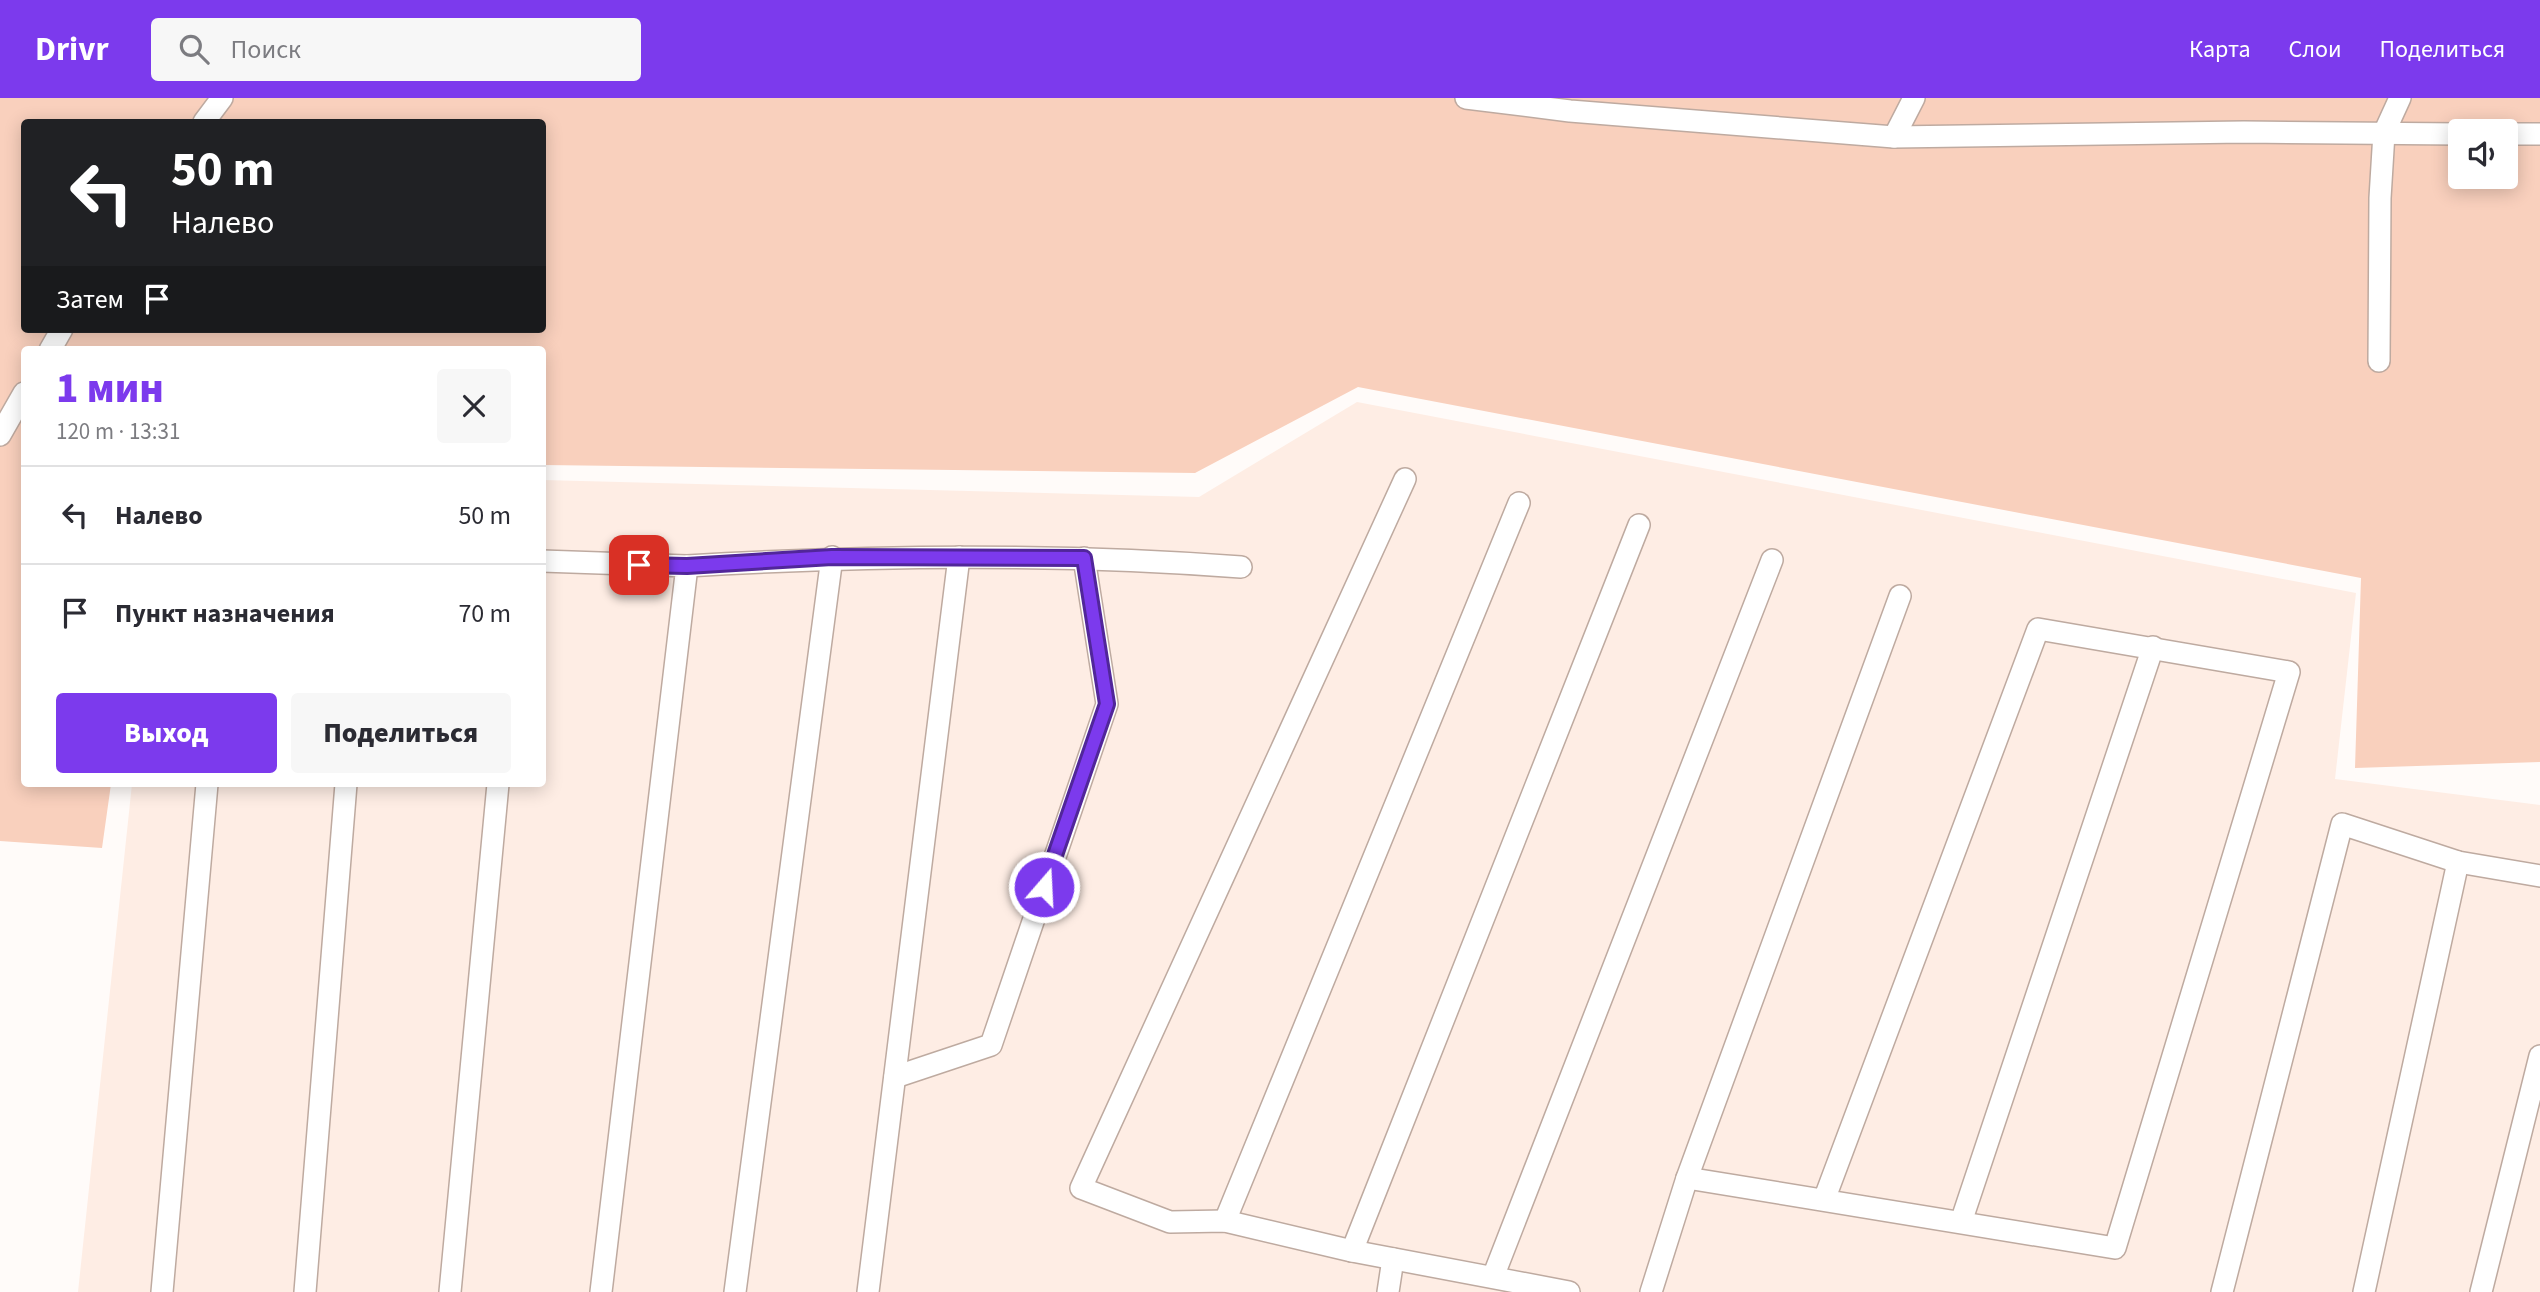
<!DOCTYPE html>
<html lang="ru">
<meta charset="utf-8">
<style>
:root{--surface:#fff;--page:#f7f7f7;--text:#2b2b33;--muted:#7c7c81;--line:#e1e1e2;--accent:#7c3aed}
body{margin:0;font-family:"Source Sans 3",sans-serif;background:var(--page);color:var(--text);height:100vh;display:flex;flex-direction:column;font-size:26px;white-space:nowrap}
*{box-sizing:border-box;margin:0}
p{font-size:23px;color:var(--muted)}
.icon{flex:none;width:38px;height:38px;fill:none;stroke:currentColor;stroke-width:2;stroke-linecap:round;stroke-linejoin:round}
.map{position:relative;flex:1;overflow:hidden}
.details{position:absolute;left:21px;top:248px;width:525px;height:441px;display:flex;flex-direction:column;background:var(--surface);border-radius:7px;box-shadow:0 4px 18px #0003}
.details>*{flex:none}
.banner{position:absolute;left:21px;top:21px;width:525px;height:214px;border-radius:7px;box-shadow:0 4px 18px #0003;background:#202124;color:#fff;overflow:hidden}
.controls{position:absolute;left:2448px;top:21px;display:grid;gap:14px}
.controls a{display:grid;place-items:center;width:70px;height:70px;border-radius:7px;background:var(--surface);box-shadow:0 4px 18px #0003;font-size:35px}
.pin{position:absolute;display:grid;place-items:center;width:60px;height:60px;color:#fff;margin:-30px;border-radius:14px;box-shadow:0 4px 10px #0006}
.me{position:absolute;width:77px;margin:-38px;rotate:19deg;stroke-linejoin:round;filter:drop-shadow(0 0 5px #0008)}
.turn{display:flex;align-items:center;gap:24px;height:147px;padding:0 35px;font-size:32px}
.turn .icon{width:91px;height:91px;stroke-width:2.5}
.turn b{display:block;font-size:49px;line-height:60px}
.then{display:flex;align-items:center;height:66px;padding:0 35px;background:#0003;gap:14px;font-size:26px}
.round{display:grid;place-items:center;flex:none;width:74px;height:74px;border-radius:7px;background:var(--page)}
.head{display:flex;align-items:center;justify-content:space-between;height:119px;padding:0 35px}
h1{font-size:42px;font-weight:800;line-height:52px;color:var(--accent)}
.primary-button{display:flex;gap:14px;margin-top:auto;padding:14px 35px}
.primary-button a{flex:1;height:80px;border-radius:7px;background:var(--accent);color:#fff;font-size:28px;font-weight:800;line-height:80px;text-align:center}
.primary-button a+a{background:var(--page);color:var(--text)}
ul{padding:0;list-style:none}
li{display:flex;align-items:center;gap:21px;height:98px;padding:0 35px;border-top:2px solid var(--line)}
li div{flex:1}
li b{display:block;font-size:26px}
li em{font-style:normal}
header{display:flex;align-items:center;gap:42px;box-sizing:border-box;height:98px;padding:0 35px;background:var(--accent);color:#fff}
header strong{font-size:33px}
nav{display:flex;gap:38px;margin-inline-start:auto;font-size:24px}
.search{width:490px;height:63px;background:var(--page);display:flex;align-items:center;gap:18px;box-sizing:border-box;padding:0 24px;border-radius:7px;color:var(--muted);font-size:26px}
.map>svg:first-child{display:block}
.built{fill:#feede4}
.green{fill:#f9d0bd;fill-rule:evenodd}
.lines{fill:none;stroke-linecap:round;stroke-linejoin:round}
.service-casing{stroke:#beaaa0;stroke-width:24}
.service{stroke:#fff;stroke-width:21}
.route-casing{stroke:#51269a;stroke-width:18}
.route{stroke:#7c3aed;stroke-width:12}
</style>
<header>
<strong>Drivr</strong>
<div class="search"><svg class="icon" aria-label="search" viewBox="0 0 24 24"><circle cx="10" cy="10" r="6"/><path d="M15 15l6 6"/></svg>Поиск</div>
<nav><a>Карта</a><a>Слои</a><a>Поделиться</a></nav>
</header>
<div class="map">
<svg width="2540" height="1194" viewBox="0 0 2540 1194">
<rect width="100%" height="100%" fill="#fffbf9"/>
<path class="built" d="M1357,304L2356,495L2335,681L2540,707V1194H78L132,686H542L543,382L1199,399Z"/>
<path class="green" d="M0,0H2540V664L2355,670L2361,480L1358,289L1195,375L543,367L542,252H24V686H111L102,750L0,743ZM24,24H542V231H24ZM2460,33H2506V79H2460Z"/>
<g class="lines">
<defs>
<g id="service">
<path d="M1466,0L1570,13L1894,39L2244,34L2460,36"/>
<path d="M204,24L222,0"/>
<path d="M2506,36H2540"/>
<path d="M1894,39L1914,0"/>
<path d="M50,252L62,231"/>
<path d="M2379,263L2380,100L2384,35L2400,0"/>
<path d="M0,337L24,295"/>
<path d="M1405,381L1081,1090L1170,1124L1225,1123L1352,1153L1569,1194"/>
<path d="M542,463L687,468L601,1194"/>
<path d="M687,468C872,457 1057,455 1241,469"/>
<path d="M895,979L991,947L1107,606L1084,460"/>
<path d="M1687,1080L2115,1150L2289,574L2038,531L1824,1102"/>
<path d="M1225,1123L1519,405"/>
<path d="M1961,1124L2153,549"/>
<path d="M1352,1153L1639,427"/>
<path d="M1493,1179L1772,462"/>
<path d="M162,1194L207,686"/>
<path d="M305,1194L346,686"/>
<path d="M450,1194L498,686"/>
<path d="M735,1194L832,459"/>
<path d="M868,1194L959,459"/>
<path d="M1388,1194L1393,1161"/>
<path d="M1651,1194L1687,1080L1900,498"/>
<path d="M2222,1194L2342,726L2458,764L2540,778"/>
<path d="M2364,1194L2458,764"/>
<path d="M2481,1194L2540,958"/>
</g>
</defs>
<use href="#service" class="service-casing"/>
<use href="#service" class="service"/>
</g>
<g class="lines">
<defs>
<path id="route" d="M639,467L687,468L832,459L1084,460L1107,606L1044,789"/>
</defs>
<use href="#route" class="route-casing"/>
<use href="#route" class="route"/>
</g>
</svg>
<div class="controls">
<a><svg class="icon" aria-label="sound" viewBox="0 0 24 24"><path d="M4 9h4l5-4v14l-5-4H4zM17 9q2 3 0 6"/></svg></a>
</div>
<div class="pin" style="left:639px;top:467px;background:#d93025"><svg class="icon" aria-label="arrive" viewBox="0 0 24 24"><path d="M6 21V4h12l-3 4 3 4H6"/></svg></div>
<svg class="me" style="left:1044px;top:789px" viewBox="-20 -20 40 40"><circle r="17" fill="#7c3aed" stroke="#fff" stroke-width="3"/><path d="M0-11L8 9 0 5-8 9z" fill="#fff"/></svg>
<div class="banner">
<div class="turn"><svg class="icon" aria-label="left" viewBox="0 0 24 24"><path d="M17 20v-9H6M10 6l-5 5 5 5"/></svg><div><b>50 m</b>Налево</div></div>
<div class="then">Затем<svg class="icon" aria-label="arrive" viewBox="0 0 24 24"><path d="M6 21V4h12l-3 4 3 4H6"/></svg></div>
</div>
<section class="details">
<div class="head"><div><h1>1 мин</h1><p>120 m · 13:31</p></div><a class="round"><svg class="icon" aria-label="close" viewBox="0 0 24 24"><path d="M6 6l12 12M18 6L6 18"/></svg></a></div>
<ul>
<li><svg class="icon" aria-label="left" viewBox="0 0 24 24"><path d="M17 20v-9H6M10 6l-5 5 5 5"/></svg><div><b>Налево</b></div><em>50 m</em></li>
<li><svg class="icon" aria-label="arrive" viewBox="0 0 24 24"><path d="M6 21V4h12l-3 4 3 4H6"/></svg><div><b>Пункт назначения</b></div><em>70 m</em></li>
</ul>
<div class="primary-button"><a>Выход</a><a>Поделиться</a></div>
</section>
</div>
